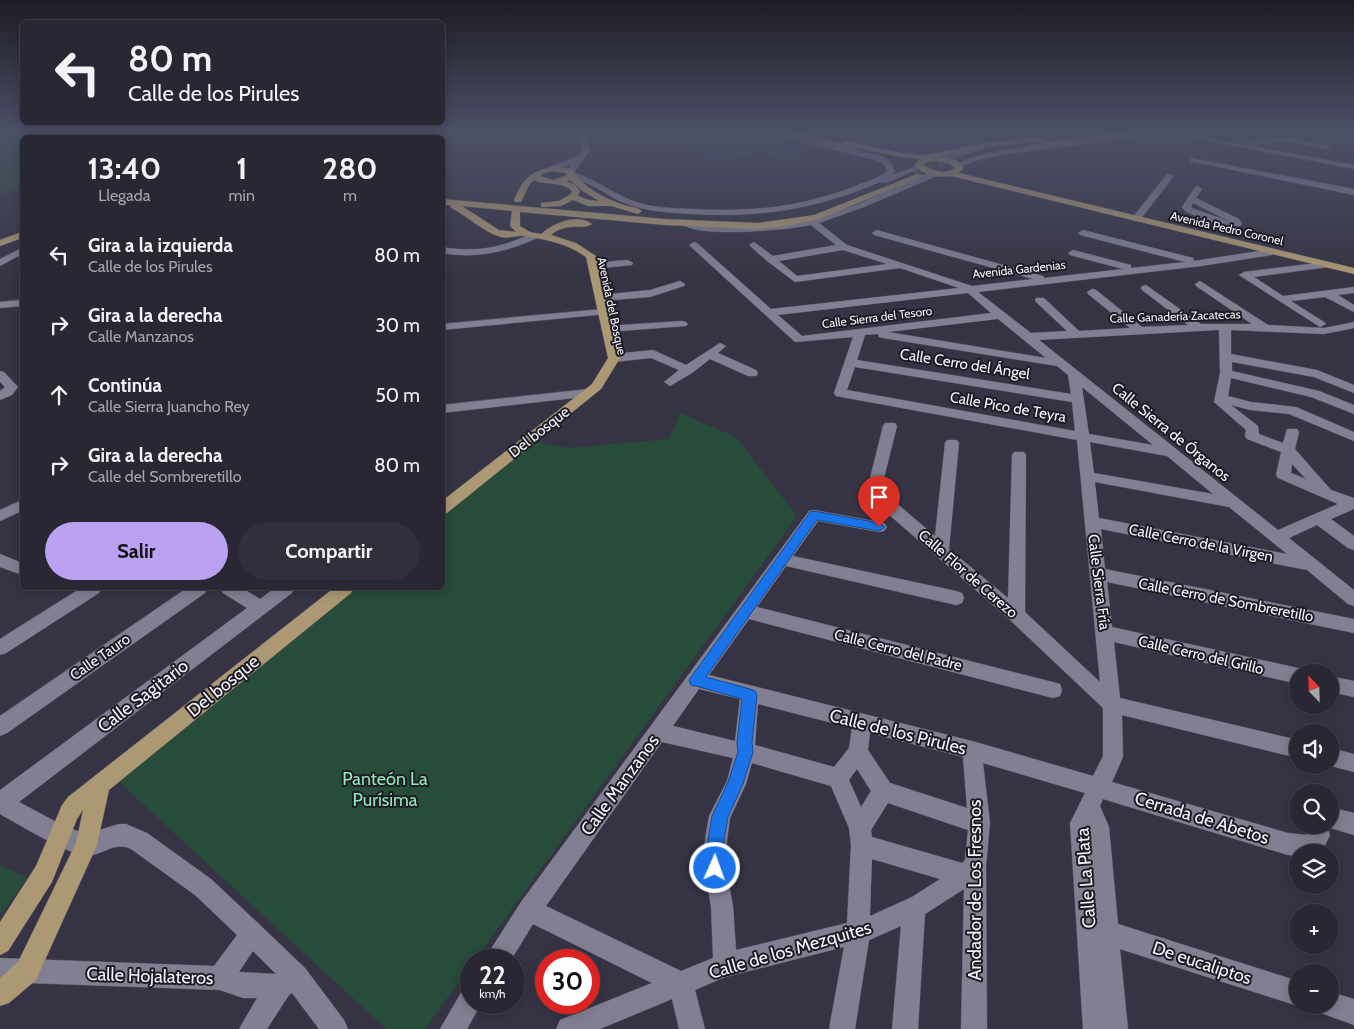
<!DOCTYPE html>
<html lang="es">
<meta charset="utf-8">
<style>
:root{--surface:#282733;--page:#302f3b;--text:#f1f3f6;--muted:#a5a5ac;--line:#44444e;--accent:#bca0f2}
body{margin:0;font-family:Cabin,sans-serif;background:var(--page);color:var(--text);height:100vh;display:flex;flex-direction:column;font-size:19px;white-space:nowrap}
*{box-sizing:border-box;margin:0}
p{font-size:16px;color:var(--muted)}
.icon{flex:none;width:28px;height:28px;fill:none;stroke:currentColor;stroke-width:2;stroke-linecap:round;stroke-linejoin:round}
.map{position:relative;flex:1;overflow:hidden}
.panel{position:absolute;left:20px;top:135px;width:425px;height:455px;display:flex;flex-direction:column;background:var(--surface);border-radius:8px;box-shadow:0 2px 12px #0003,0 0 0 1px var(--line)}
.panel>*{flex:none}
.hud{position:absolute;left:20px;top:20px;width:425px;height:105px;border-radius:8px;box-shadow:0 2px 12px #0003,0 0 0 1px var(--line);background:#282733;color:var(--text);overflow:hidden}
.needle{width:32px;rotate:337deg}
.controls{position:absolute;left:1289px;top:664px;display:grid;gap:10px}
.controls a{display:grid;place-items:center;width:50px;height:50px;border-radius:50%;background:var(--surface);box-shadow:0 2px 12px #0003,0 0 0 1px var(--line);font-size:25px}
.speed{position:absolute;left:460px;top:949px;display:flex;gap:10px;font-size:25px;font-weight:700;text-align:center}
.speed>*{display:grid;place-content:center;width:65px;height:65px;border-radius:50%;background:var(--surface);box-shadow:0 2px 12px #0003,0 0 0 1px var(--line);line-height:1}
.speed small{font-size:12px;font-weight:400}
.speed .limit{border:8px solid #d22;background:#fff;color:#111}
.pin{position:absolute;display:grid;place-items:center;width:42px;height:42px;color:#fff;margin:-51px -21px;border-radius:50% 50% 50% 0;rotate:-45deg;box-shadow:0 0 5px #0007}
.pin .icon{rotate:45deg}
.me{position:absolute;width:55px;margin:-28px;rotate:2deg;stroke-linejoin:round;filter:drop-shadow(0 0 4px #0008)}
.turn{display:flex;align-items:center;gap:18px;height:105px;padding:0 25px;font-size:22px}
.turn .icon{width:65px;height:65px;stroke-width:2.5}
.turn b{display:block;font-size:35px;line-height:42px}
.eta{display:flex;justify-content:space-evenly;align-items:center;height:85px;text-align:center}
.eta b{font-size:30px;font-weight:800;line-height:35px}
.cta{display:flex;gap:10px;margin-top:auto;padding:10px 25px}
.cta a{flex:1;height:58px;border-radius:30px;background:var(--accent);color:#111;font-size:20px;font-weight:800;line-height:58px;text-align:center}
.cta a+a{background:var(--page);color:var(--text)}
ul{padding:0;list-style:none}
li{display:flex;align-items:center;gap:15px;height:70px;padding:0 25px}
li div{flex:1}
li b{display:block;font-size:19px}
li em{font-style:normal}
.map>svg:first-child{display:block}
.green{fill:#274c39}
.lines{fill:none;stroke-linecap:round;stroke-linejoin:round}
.major-tunnel{stroke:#535160;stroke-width:8;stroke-dasharray:8 4.5;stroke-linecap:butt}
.minor-casing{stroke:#555361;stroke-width:1}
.major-casing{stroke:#555361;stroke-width:1}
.minor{fill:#817f92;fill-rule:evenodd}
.major{fill:#ac9873;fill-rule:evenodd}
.wall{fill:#5f5447}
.shaded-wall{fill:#4d4539}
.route{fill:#1a73e8;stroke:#114b97}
.labels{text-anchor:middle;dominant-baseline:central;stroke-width:4;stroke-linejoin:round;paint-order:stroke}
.far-street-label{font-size:12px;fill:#f5f4fe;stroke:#1d1c24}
.street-label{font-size:15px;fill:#f5f4fe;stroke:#1d1c24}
.near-street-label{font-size:18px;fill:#f5f4fe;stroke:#1d1c24}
.near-park-label{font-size:18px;fill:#91e6b8;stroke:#1d1c24}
</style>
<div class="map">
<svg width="1354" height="1029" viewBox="0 0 1354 1029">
<rect width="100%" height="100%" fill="#363444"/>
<g class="green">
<path d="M0,133H132L122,138H22V185L0,196Z"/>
<path d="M716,135L754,153H755L722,161L684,143Z"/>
<path d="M774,143L801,156L781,161L754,147Z"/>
<path d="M680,413L736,437L797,516L475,960H471V965L425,1029H386L119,782L356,588H442L443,516L532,442L569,448L669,439Z"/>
<path d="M0,865L27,878L0,915Z"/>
</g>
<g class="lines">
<path class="major-tunnel" d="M914,174L962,156"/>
<defs>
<g id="minor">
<path d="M578,133H586L590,151L574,172C597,180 616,196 639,203C656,208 675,208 692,209C752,212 796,208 853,187C865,182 877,179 887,171L884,164L875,160L773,135V133H784L881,156L890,161L895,171L892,175L919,165L923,167L886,183L880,182C817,209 761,218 694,214C672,213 650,212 630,205C616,201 605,192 593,186C584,181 572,179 566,172L572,164L555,171H549V167L578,156L582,151Z"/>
<path d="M1140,133H1159L1155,135L1006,154L975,161L959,168L955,166C977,147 1105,137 1140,133Z"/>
<path d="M1168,133H1182L1354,165V169Z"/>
<path d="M1283,137L1327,145L1331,147L1327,149L1283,141L1252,145L1248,143L1252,141Z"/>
<path d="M981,146L985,148L984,150L937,161L933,159Z"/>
<path d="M1191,158L1354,189V195L1194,162H1191Z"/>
<path d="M936,171H939V175L864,207L819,223L847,245L972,286L1033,279L874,235L872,233L877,230L880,231L1043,276L1044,278L1123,269L1070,255L1068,253L1073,250L1131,265V268L1185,262L1080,235L1078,233L1083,230L1193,258L1194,261L1272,249L1277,252L1272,255L1201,266L978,292L1031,333L1067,331L1036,302L1035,300L1036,298H1044L1079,331L1130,328L1088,294L1087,292L1092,289L1096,290L1142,327L1188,325L1142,290L1141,288L1142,286L1146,285L1201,324H1252L1196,286L1195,284L1200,281L1268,325L1324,328L1354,322V328L1324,334L1231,330V354L1317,370L1354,385V393L1314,377L1232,362V371L1319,391L1354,405V414L1311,397L1231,378L1228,396L1251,402L1296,407L1354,432V441L1289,414L1250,410L1231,405L1258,426L1259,434L1283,443L1287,429H1297L1299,432L1295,449L1331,490L1354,498V509L1331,519L1354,536V550L1348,548L1317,525L1289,538L1354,590V606L1348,604L1307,570L1101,529L1105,569L1354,619V633L1107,582L1112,627L1298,668L1305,672H1298V684L1114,642L1120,698L1298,740V758L1122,715L1123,757L1112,782L1288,833L1307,835L1305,825H1330V807L1354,813V835L1327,827L1330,835L1322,852H1298V856L1288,855L1103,799L1100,806L1109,827L1118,924L1298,981V1005H1301L1298,1006L1120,949L1128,1029H1083L1070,823L1085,793L983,763L990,823L986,866L987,1029H961L964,889L925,914L918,1029H892L901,926L869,940L855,1029H829L844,947L725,977L695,990L705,1029H679L672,999L600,1029H556L560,1020L652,983L533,924L511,960H485L489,952L521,902L809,511L814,510L879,522L884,523L887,527L884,531L879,532L818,521L793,556L956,591L962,593L964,598L962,603L956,605L786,566L757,607L1053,682L1060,684L1062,690L1060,696L1053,698L749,619L709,675L972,741L1093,776L1103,756V708L1010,620L871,499L867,490L883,426L885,423H895L897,426L881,490L935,536L945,443L947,440H957L959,443L949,549L1008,598L1012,455L1014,452H1024L1026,455L1025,612L1100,682L1077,440L836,396L834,393L853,337L795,342L689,245L694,242L697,243L771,309L959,288L900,268L795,282L767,261L749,245L754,242L773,256L836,245L811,225C789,230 700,238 684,225L689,222C748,229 803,226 858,204C884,193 909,178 936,171ZM843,250L887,264L797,276L779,261ZM968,293L991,313L802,336L778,315ZM998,319L1046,358L888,332ZM1219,330L1220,373L1214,402L1246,430L1245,436L1247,439L1281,452L1276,475L1278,478L1338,504L1278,530L1039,340ZM878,334L879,337L883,338L1057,366L1068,375L1071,394L857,360L865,335ZM855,367L1072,402L1075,431L847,390ZM1082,387L1153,445L1089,434ZM1090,442L1167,456L1213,494L1094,473ZM1292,464L1306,479L1291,473ZM1095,482L1229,507L1287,554L1099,518ZM699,689L740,699L735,741L673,726ZM758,704L852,728L849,748L834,767L755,745ZM870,733L963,757L967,808L890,783L868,750ZM662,742L733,758L727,781L709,816L705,840L704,868L711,906L713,958L681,971L546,906ZM752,763L831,786L849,828L851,845L847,923L736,950L733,906L726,868L727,840L730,818L746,784ZM857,769L871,791L861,807L849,780ZM888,803L968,830L965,860L962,863L872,837L871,830ZM872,859L940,879L912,897L870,916Z"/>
<path d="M1167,174L1174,176L1139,221H1133V217Z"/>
<path d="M1198,186L1202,189L1196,198L1239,219L1242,224L1240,226L1224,227L1186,212L1182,207L1195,187ZM1193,203L1231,222L1192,208L1191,207Z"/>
<path d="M534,233L537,234V238C507,252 476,259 442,253V247C465,251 487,250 508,243C517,240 525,236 534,233Z"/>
<path d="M22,248V254L0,266V259Z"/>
<path d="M628,260L633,263L632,265L593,269L588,266L593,263Z"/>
<path d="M1325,262L1329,263V267L1254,277L1283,296L1354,287V293L1338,295L1354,305V312L1325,297L1291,301L1324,322L1326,324L1320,327L1239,275L1244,272Z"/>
<path d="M680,281L685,284L684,286L650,297L600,301L595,298L600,295L650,290Z"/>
<path d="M22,300V306L0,308V302Z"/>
<path d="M603,309L608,312L607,314L442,330V324Z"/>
<path d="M682,321L686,322L688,324L686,326L607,332L601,329L607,326Z"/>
<path d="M720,343L726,346L718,353L756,370L758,373L756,376H748L710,359L692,373L670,386L664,382L679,370L651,358L614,362L608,358L614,354L653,350L686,365Z"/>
<path d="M0,371L4,372L18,387L12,395L0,400V391L5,387L0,382Z"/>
<path d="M588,389L592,390L594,393L592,396L442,413V405Z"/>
<path d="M22,500V511L0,521V510Z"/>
<path d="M0,554L22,563V575L0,567Z"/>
<path d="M81,588H101L99,593L6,653L0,655V639Z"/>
<path d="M187,588H207L205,593L7,733L0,736V716Z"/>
<path d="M221,588H242L260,599L275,588H294L292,593L19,802L64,826L86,834L119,824H126L147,833L211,879L260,925L305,968L344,1020L348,1029H319L292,993L289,995L267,1029H239L257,998H243L220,990L0,982V958L214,966L237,935L195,895L131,849C115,841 103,855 87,856C71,856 16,823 0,814V790L247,608L223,593ZM253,951L276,974L239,972Z"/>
<path d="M1330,676L1354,681V697L1330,692Z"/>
<path d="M1330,748L1354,754V772L1327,765H1330Z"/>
<path d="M471,988V1002H482L467,1029H440L462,991Z"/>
<path d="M1330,992L1354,999V1025L1321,1013L1318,1005H1330Z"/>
</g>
<g id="major">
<path d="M786,133H798L842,144L845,141L901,153L925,155L985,143L1040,137H1043V141L985,147L938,157L956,160L964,168L959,173L1354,268V274L951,176C938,178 923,175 914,165L921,159L901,157L857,148V151H854ZM937,161L950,164L955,168C945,175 933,171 923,165L927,162Z"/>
<path d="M1116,133H1134L1130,135L1029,149L1025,147L1029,145Z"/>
<path d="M552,167L571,169C583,187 603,198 624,205C630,207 637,207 642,211L638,214L611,206H588L573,200L561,206L541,207V203L559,201L571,194L572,191C562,181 547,186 534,180L529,185L521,202H515L514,200C523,179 529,172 552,167ZM552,171L565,173L567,175L553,180L540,176L542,174ZM570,180L581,190L599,201L589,200L578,196L580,191L574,184L567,182Z"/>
<path d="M917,174L924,176L819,219L787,226L758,229L665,225L520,212V226L530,232L541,234C553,223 577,213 592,224C582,231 568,221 551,235L576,243L596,256L620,358L601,389L447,513L442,514V501L592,384L608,358L586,257C568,244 546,239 524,236C517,235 510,239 501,237C483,232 468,216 451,208L450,205H442V199L665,219L758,223L814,215ZM462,206L512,211L510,226L516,232L499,230Z"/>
<path d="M22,232V238L0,246V240Z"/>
<path d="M334,588H353L351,593L109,790L97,845L36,980L9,1003L0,1006V978L18,962L76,843L83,810L77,819L52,882L8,951L0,955V922L36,866L62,805L68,797Z"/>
</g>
</defs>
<use href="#minor" class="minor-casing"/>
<use href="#major" class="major-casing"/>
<use href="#minor" class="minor"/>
<use href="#major" class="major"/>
</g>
<g class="wall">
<path d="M814,133H874L873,136L861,143Z"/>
<path d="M965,133H998L988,138Z"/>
<path d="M1020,133H1062V134L1045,136H1034Z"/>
</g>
<g class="shaded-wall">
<path d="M863,133H874L873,136L861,143Z"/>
<path d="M989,133H998L988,138Z"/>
<path d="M1046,133H1062V134L1045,136Z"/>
</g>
<linearGradient id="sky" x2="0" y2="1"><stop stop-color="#1e1d25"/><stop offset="0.48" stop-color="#4c5067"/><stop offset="1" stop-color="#4c5067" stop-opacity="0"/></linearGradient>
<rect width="1354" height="277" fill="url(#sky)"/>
<path class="route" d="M814,511L879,523L885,527L879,531L817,520L706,677L750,689L755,691L757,695L752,742L753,752L743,784L728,817L724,840V868L721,874L715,877L709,874L707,868L708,840L712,816L728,782L738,752L737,742L742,699L696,686L691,685L689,680L810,512Z"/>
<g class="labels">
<g class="far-street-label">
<text transform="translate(1227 228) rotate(13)">Avenida Pedro Coronel</text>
<text transform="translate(1019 269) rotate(-6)">Avenida Gardenias</text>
<text transform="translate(612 306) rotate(78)">Avenida del Bosque</text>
<text transform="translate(1175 316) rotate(-2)">Calle Ganadería Zacatecas</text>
<text transform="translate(877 317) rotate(-7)">Calle Sierra del Tesoro</text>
</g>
<g class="street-label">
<text transform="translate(965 364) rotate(9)">Calle Cerro del Ángel</text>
<text transform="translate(1008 407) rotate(10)">Calle Pico de Teyra</text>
<text transform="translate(539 432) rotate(-38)">Del bosque</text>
<text transform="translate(1171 432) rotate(39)">Calle Sierra de Órganos</text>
<text transform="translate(1201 543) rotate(11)">Calle Cerro de la Virgen</text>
<text transform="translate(968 574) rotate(41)">Calle Flor de Cerezo</text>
<text transform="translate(1099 582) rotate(83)">Calle Sierra Fría</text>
<text transform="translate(1226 600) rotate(11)">Calle Cerro de Sombreretillo</text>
<text transform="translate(898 650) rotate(14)">Calle Cerro del Padre</text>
<text transform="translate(1201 655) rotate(13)">Calle Cerro del Grillo</text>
<text transform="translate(100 657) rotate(-35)">Calle Tauro</text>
</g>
<g class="near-street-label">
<text transform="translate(223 686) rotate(-39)">Del bosque</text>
<text transform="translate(143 696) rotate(-37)">Calle Sagitario</text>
<text transform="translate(898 732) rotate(14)">Calle de los Pirules</text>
<text transform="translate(620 785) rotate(-54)">Calle Manzanos</text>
<text transform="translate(1202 818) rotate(17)">Cerrada de Abetos</text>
<text transform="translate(1086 878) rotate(-94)">Calle La Plata</text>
<text transform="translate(975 890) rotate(-90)">Andador de Los Fresnos</text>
<text transform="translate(790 950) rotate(-16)">Calle de los Mezquites</text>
<text transform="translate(1202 963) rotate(18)">De eucaliptos</text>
<text transform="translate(150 976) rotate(2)">Calle Hojalateros</text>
</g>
<g class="near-park-label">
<text x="385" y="779">Panteón La<tspan x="385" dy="21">Purísima</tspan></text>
</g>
</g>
</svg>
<div class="controls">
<a><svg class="needle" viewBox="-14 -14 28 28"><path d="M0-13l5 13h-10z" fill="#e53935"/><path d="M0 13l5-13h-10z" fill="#a5a5ac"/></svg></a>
<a><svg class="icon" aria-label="sound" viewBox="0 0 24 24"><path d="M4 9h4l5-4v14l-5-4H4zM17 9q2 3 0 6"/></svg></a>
<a><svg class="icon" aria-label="search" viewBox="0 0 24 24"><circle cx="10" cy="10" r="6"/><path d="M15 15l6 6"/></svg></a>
<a><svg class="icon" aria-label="layers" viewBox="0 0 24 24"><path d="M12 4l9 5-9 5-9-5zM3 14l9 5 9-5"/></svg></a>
<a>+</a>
<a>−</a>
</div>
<div class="speed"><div>22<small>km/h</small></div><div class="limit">30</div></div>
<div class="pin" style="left:879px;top:527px;background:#d93025"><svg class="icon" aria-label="arrive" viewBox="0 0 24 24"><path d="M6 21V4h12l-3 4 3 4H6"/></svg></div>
<svg class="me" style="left:715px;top:868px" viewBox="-20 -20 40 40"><circle r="17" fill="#1a73e8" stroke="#fff" stroke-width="3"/><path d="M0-11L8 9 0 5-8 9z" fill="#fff"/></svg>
<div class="hud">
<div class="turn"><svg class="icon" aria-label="left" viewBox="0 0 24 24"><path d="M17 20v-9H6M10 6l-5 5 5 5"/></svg><div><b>80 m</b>Calle de los Pirules</div></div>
</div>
<section class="panel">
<div class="eta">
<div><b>13:40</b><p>Llegada</p></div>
<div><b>1</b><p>min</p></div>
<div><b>280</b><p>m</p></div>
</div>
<ul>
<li><svg class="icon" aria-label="left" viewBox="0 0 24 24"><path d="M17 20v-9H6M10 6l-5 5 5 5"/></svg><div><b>Gira a la izquierda</b><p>Calle de los Pirules</p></div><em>80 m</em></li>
<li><svg class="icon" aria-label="right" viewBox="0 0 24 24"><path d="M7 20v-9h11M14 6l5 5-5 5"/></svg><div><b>Gira a la derecha</b><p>Calle Manzanos</p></div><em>30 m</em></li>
<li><svg class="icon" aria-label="ahead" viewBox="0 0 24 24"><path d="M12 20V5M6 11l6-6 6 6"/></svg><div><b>Continúa</b><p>Calle Sierra Juancho Rey</p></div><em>50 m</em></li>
<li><svg class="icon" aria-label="right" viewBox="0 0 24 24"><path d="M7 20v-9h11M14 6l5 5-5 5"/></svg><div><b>Gira a la derecha</b><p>Calle del Sombreretillo</p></div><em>80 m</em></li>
</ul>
<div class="cta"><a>Salir</a><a>Compartir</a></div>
</section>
</div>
